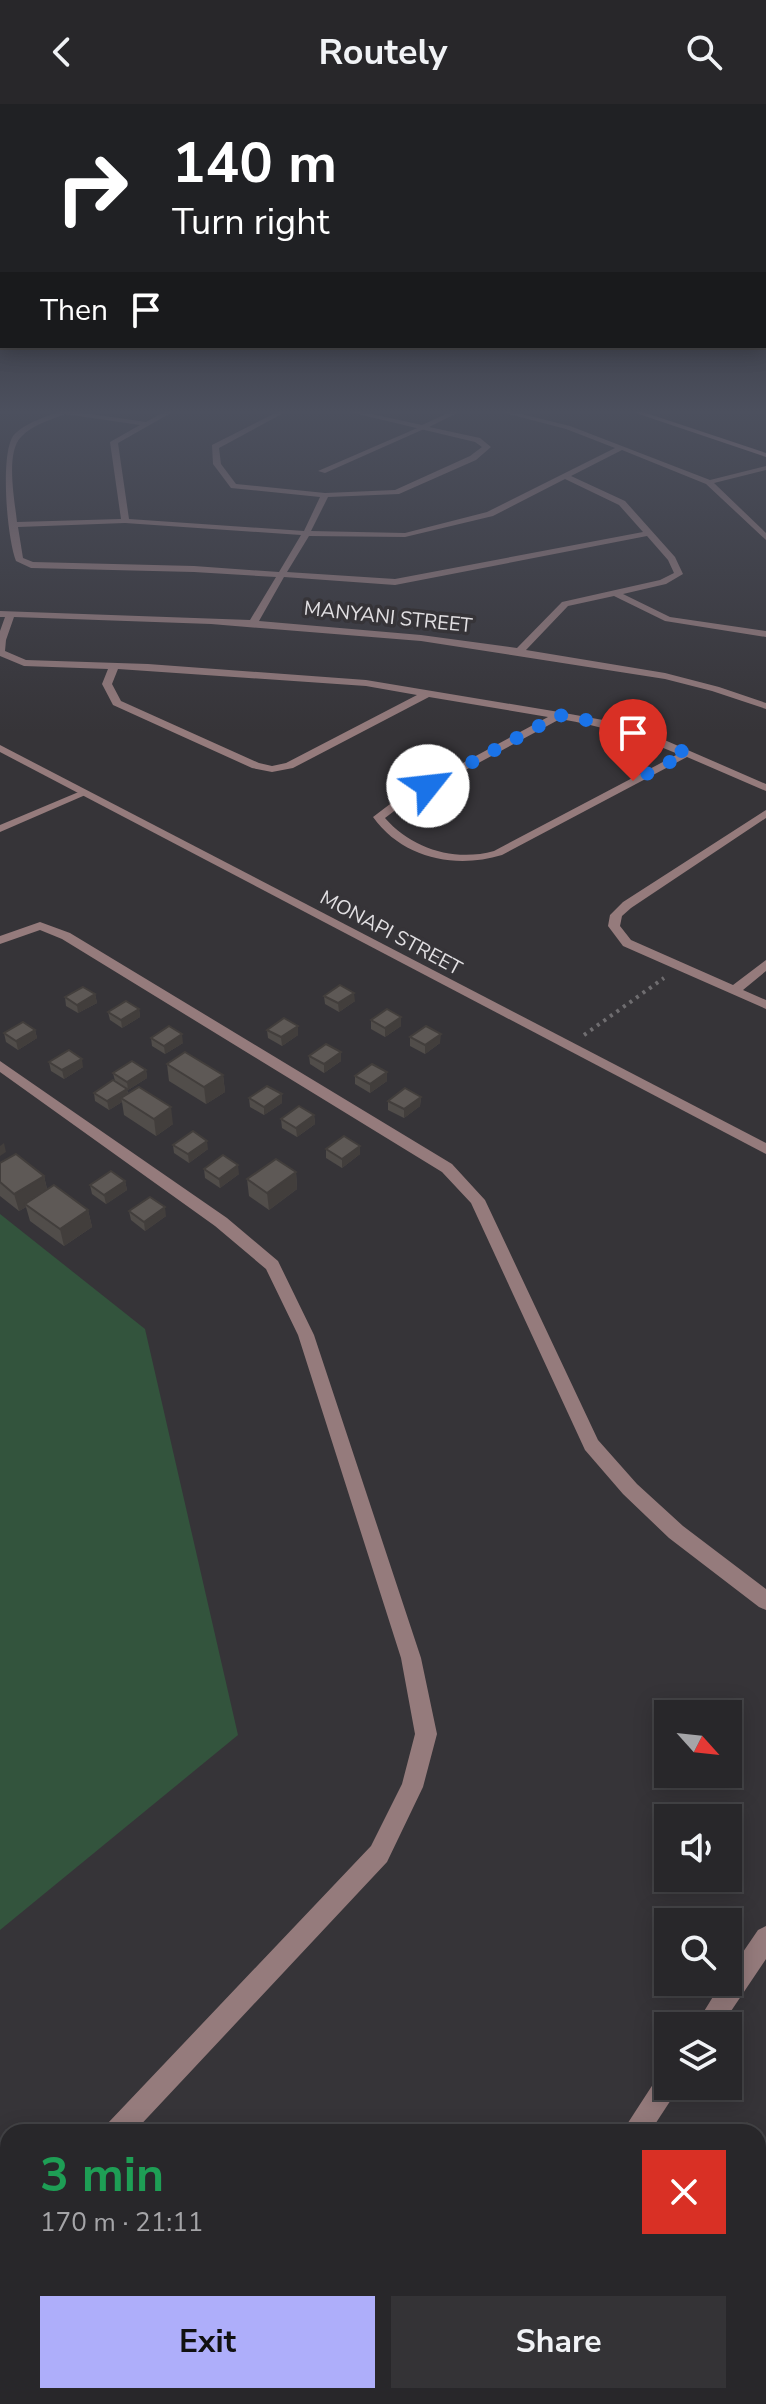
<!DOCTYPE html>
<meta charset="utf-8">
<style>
:root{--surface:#28272a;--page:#343336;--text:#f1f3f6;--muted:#a5a5a8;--line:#444447;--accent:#aeaefa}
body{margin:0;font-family:"Nunito Sans",sans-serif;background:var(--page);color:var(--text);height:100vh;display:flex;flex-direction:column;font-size:30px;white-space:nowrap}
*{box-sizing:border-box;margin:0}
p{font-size:26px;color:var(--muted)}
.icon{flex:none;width:44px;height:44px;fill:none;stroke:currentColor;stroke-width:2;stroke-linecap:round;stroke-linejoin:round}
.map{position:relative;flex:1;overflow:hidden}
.panel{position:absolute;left:0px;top:2020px;width:766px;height:280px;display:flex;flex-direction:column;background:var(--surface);border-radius:24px 24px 0 0;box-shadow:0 4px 20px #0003,0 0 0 2px var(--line)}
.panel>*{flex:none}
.banner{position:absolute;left:0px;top:0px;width:766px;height:244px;box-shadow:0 4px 20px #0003,0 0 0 2px var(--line);background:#202124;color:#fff;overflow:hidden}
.needle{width:52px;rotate:117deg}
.fabs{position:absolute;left:654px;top:1596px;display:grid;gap:16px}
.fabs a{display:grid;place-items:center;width:88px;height:88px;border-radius:0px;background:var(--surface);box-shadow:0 4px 20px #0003,0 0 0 2px var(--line);font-size:40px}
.pin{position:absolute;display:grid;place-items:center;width:68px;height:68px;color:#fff;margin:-82px -34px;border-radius:50% 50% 50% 0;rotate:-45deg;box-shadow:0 0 8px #0007}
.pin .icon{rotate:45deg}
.me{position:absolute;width:88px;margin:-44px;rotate:61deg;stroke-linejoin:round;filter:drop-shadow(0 0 6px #0008)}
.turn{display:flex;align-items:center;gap:28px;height:168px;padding:0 40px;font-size:36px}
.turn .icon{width:104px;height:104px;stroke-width:2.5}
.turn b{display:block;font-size:56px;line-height:68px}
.then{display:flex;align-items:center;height:76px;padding:0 40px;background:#0003;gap:16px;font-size:30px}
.round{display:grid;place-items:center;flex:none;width:84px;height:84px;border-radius:0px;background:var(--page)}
.head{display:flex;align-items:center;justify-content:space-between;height:136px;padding:0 40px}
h1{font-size:48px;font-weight:700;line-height:60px;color:#1e9e55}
.primary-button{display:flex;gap:16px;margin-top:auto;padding:16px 40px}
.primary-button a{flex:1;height:92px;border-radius:0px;background:var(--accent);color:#111;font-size:32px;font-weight:700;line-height:92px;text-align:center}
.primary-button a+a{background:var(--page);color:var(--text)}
header{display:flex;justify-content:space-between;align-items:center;height:104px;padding:0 40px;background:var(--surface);font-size:36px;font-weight:700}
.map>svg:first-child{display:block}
.green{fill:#33543d}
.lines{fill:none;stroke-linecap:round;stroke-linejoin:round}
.path{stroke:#6f6d70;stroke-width:4;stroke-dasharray:3 5;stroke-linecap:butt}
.service{fill:#957b7c;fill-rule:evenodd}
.minor{fill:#957b7c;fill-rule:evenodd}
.tertiary{fill:#957b7c;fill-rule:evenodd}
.secondary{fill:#cba1a4;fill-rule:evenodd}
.wall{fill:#514d4a}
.shaded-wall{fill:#423e3c}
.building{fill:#5e5956;stroke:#423e3c;stroke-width:2}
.route{stroke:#1a73e8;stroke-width:14;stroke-dasharray:0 25.2}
.labels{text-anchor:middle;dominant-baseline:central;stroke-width:7;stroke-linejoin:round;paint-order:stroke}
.far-street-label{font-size:20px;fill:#e2e0e3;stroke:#363438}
</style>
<header><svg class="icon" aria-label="back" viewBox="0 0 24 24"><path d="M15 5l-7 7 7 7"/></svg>Routely<svg class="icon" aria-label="search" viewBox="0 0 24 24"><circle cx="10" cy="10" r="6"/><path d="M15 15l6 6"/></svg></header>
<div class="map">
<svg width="766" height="2300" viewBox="0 0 766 2300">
<rect width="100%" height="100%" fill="#363438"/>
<path class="green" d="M0,1110L145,1225L238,1631L0,1826Z"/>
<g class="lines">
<path class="path" d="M584,931L664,874"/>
<path class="service" d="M422,322L424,325L325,369L318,367Z"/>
<g class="minor">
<path d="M63,306L146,318L168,306H176L118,339L129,415L304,427L320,393L231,384L213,360L212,341L281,306H289L219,344L221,360L236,380L325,389L395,386L470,352L482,343L475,338L341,306H353L422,321L455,306H463L429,323L480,334L491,343L476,356L399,390L328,393L311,427L405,429L487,408L615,344L566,325L494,306H505L570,322L710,376L766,362V366L714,379L766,429V436L706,380L622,346L571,372L625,397L675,453L683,470L666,480L623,490L670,513L766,527V533L665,517L614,492L568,502L526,546L665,569L719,583L766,599V605L712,587L665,575L421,537L211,520L14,513L6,536L5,547L26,556L148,560L366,576L559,608L603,616L653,631L766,680V687L687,653L502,751C456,765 403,755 373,713L398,694L548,613L429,593L293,664L272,668L252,664L113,601L102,580L108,565L24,562L0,552V527L5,513H0V507L250,516L276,473L194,468L31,464L16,457C7,434 0,352 13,332C25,318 47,313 63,306ZM65,310L140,321L110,338L121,415L17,418C15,398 5,349 21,333C32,321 50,316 65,310ZM565,375L619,401L643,428L395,475L287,468L309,432L405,433L493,412ZM125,419L301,431L279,468L194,462L33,458L23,454L18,423ZM647,432L668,456L674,469L660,476L562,498L517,544L421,531L259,517L284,473L395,481ZM118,565L366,582L417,591L286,659L272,662L259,659L121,597L112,580ZM560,615C601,622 639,633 678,650L494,747C455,758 412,745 385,714L406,698Z"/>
<path d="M81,687L90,689L0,728V721Z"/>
<path d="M766,706V714L631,804L622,812L620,822L631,836L733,881L766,856V867L743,886L766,896V905L623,842L608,822L610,811L623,798Z"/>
<path d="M40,818L70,829L452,1060L485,1096L598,1336L637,1380L683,1422L766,1485V1506L759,1503L669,1434L623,1390L585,1346L471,1099L442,1068L62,835L40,826L0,840V832Z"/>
<path d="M0,957L227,1114L278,1157L314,1231L421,1554L437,1630L423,1683L387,1758L134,2028H104L108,2019L371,1742L402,1680L415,1630L401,1554L298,1231L266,1165L215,1122L0,968Z"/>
<path d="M766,1822V1855L721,1922H695L722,1878H728V1870L758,1826Z"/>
<path d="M668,1967V1982H680L650,2028H622L659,1971Z"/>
<path d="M15,2292H43L44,2300H16Z"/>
<path d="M442,2292H472L469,2300H439Z"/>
</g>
<path class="tertiary" d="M0,641L766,1039V1050L0,648Z"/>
<path class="secondary" d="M627,306H637L766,349V353Z"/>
</g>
<g class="wall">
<path d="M95,890L97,899L78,909L66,902L65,893Z"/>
<path d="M324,892L355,897L339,908L325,900Z"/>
<path d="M139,905L140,913L122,924L110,916L108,908Z"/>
<path d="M371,916L401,922L385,933L371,925Z"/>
<path d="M35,926L37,934L18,946L6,938L4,929Z"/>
<path d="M267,926L298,931L282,942L268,934Z"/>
<path d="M410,933L440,939L425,950L410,942Z"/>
<path d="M151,934L183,939L165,950L152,942Z"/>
<path d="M309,952L341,957L324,969L310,960Z"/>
<path d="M49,958L83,963L64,975L51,967Z"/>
<path d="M167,960L223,971L225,988L206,1000L169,977Z"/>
<path d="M146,966L147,974L128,986L127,985L128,990L173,1020L156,1032L124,1011L122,998L109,1006L95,997L94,989L115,977L113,969Z"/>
<path d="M387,968V977L370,989L355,980V972Z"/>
<path d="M421,993L420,1002L404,1014L388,1006V997Z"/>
<path d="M249,994L282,999L264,1011L250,1003Z"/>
<path d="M314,1011L315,1020L297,1033L282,1024L281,1015Z"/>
<path d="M173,1041L208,1045L189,1059L174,1049Z"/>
<path d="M360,1042V1050L342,1064L326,1054V1045Z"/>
<path d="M0,1059L44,1072L47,1085L88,1106L92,1123L64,1142L30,1117L26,1103L19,1107L0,1092Z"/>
<path d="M204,1065L239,1070L220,1084L205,1074Z"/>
<path d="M296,1068L297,1085L269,1106L249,1092L247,1075Z"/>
<path d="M125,1077L127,1086L106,1100L92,1090L90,1081Z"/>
<path d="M129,1107L166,1112L145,1127L131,1116Z"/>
<path d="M747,2019L766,2034V2091L760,2098L758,2096V2028H740Z"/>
<path d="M659,2292H722L718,2300H666Z"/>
</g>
<g class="shaded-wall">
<path d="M354,889L355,897L339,908L338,899Z"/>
<path d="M95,890L97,899L78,909L77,901Z"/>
<path d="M139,905L140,913L122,924L121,916Z"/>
<path d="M401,913V922L385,933V924Z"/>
<path d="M298,922V931L282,942L281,933Z"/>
<path d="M35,926L37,934L18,946L16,937Z"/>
<path d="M182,930L183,939L165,950L164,942Z"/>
<path d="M441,930L440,939L425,950V941Z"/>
<path d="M341,948V957L324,969V960Z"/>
<path d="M82,955L83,963L64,975L62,966Z"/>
<path d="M146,966L147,974L128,986L127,978Z"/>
<path d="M387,968V977L370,989V980Z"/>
<path d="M223,971L225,988L206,1000L204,983Z"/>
<path d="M127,985L128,994H121L122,998L109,1006L107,997Z"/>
<path d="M282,990V999L264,1011V1003Z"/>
<path d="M421,993L420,1002L404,1014V1005Z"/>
<path d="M171,1003L173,1020L156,1032L154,1015Z"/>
<path d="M314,1011L315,1020L297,1033L296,1024Z"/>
<path d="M207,1037L208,1045L189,1059L188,1050Z"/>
<path d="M4,1039L6,1048L0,1052V1042Z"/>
<path d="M360,1042V1050L342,1064V1055Z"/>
<path d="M238,1061L239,1070L220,1084L219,1075Z"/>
<path d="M296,1068L297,1085L269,1106L267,1089Z"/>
<path d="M44,1072L48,1090L25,1100L26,1103L19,1107L14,1090Z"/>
<path d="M125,1077L127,1086L106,1100L104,1091Z"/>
<path d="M165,1103L166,1112L145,1127L144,1118Z"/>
<path d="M88,1106L92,1123L64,1142L60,1125Z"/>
</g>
<g class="building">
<path d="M340,881L354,889L338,899L324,892Z"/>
<path d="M83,883L95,890L77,901L65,893Z"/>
<path d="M126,897L139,905L121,916L108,908Z"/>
<path d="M387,905L401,913L385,924L371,916Z"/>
<path d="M284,914L298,922L281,933L267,926Z"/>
<path d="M23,918L35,926L16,937L4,929Z"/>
<path d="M169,922L182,930L164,942L151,934Z"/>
<path d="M426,922L441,930L425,941L410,933Z"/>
<path d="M326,940L341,948L324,960L309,952Z"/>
<path d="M69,946L82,955L62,966L49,958Z"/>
<path d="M185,948L223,971L204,983L167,960Z"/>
<path d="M132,957L146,966L127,978L113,969Z"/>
<path d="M372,960L387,968L370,980L355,972Z"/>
<path d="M113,976L127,985L107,997L94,989Z"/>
<path d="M267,982L282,990L264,1003L249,994Z"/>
<path d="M139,983L171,1003L154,1015L121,994Z"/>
<path d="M405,984L421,993L404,1005L388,997Z"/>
<path d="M299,1002L314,1011L296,1024L281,1015Z"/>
<path d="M193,1027L207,1037L188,1050L173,1041Z"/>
<path d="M344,1032L360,1042L342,1055L326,1045Z"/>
<path d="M16,1050L44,1072L14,1090L0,1078V1059Z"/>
<path d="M223,1051L238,1061L219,1075L204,1065Z"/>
<path d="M276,1055L296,1068L267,1089L247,1075Z"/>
<path d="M111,1067L125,1077L104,1091L90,1081Z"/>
<path d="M54,1081L88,1106L60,1125L25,1100Z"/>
<path d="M150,1093L165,1103L144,1118L129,1107Z"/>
<path d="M747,2019L766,2034V2087L758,2081V2028H742Z"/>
<path d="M670,2292H722L718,2300H678Z"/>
</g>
<linearGradient id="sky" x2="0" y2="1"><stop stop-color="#1e1d1f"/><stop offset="0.49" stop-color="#4c505e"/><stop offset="1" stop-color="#4c505e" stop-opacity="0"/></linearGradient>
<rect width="766" height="628" fill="url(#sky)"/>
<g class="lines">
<path class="route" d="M428,682L559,611L603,619L687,649L633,677"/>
</g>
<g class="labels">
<g class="far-street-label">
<text transform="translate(388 513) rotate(6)">MANYANI STREET</text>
<text transform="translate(391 829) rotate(28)">MONAPI STREET</text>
</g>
</g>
</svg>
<div class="fabs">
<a><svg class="needle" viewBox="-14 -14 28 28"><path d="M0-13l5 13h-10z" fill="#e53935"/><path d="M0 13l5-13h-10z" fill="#a5a5a8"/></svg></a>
<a><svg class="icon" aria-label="sound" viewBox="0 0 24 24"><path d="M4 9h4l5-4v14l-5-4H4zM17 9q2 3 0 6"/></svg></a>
<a><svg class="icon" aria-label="search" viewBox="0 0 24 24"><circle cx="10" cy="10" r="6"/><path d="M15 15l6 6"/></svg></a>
<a><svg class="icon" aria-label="layers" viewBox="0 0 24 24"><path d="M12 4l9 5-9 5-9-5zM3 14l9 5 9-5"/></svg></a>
</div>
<div class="pin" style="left:633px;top:677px;background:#d93025"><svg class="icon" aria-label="arrive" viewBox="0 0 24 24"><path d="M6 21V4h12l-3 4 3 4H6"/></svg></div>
<svg class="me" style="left:428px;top:682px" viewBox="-20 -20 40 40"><circle r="19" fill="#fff"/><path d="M0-13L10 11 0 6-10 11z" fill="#1a73e8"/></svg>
<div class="banner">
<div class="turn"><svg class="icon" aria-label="right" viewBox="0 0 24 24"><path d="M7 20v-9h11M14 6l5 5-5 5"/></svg><div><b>140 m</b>Turn right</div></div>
<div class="then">Then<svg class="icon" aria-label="arrive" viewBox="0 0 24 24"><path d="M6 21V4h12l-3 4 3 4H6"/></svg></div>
</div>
<section class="panel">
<div class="head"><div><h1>3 min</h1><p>170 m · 21:11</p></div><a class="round" style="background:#d93025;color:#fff"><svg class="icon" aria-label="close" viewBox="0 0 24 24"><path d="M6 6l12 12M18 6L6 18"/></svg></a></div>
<div class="primary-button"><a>Exit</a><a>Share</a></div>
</section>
</div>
